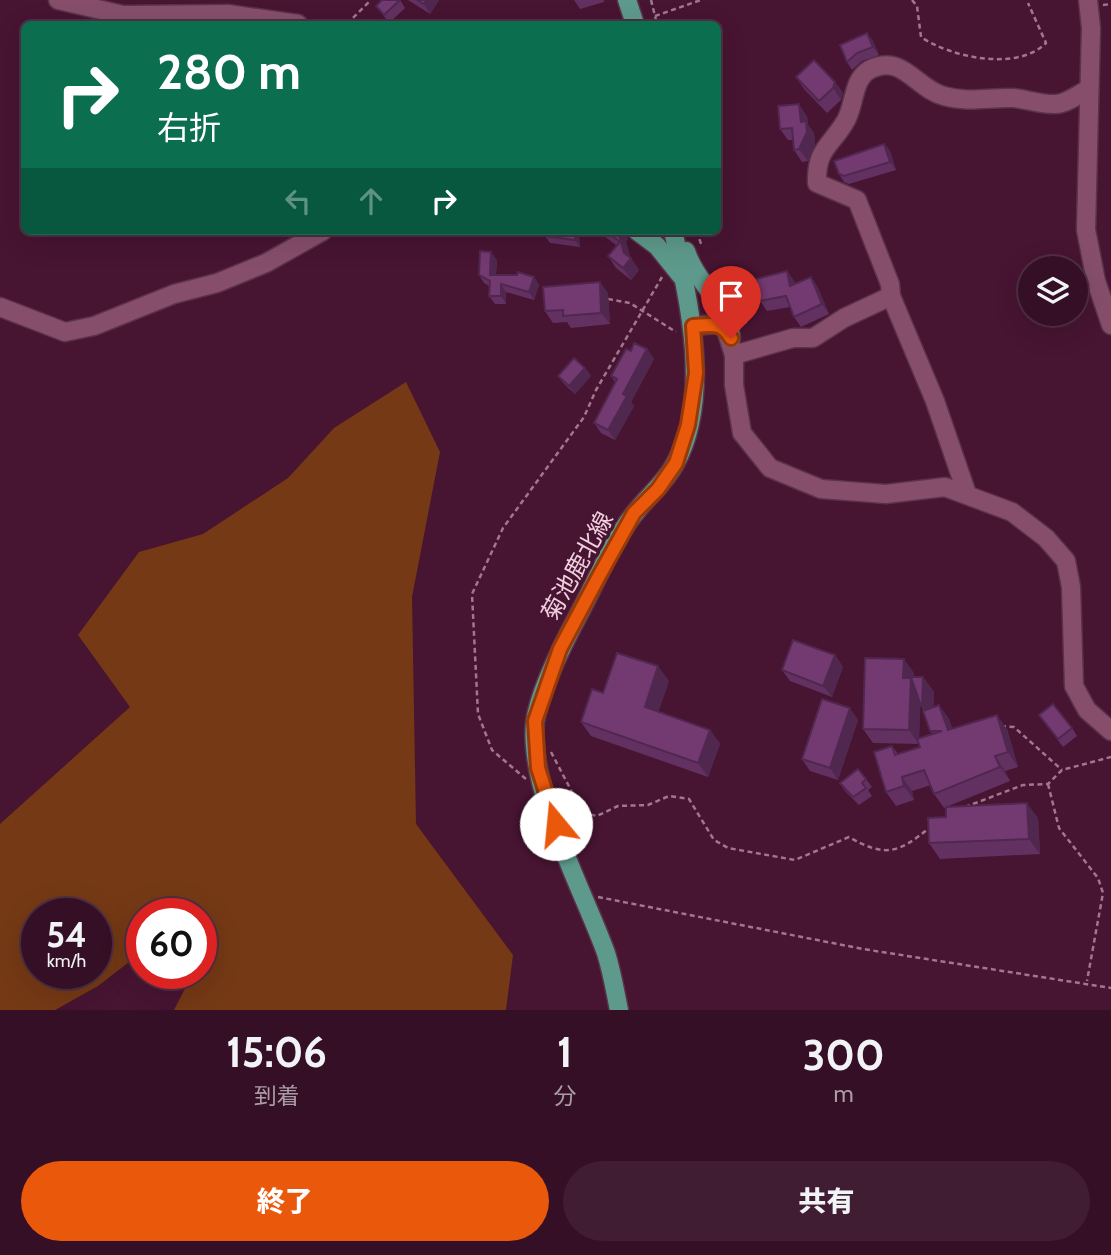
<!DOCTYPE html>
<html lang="ja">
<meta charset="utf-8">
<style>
:root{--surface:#350f26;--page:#401d32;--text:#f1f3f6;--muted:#aa9ca7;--line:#4f2f43;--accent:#ea580c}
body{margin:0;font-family:Cabin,"Noto Sans JP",sans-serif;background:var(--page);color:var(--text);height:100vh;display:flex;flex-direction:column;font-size:26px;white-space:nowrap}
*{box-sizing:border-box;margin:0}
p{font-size:23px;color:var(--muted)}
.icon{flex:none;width:38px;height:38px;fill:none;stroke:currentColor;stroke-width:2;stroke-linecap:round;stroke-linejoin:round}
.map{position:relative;height:1010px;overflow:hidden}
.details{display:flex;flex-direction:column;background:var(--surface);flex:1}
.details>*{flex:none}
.banner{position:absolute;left:21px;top:21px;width:700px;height:214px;border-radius:10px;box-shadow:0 7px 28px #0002,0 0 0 2px var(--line);background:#0b6e4f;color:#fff;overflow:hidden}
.tools{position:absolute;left:1018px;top:256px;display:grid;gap:14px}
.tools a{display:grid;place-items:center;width:70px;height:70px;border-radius:50%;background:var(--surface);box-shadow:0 7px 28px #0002,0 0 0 2px var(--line);font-size:35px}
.speed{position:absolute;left:21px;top:898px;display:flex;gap:14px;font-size:35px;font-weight:700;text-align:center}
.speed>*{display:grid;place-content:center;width:91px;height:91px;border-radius:50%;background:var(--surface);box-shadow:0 7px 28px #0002,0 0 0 2px var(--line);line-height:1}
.speed small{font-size:18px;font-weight:400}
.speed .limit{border:10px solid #d22;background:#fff;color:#111}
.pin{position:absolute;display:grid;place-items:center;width:60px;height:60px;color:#fff;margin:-72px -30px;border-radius:50% 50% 50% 0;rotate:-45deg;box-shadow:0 0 7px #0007}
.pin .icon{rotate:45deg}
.me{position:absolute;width:77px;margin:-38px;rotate:343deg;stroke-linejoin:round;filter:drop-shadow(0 0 5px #0008)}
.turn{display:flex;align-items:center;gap:24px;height:147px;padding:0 21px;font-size:32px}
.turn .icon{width:91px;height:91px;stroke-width:2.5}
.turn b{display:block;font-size:49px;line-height:60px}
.lanes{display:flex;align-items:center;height:66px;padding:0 21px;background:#0003;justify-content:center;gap:35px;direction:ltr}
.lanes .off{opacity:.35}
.eta{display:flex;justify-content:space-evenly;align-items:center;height:119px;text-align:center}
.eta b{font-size:42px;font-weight:800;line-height:49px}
.button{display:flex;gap:14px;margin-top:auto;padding:14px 21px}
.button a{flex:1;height:80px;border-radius:42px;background:var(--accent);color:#fff;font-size:28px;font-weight:800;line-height:80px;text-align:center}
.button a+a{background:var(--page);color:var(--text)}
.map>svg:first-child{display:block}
.green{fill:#753915;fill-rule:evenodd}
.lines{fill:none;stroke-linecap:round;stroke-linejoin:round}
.minor-casing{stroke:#5a3249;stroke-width:21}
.major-casing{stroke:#5a3249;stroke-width:21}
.path{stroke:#a1778e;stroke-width:2.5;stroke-dasharray:5 3.5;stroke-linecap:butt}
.minor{stroke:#864e6b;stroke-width:18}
.major{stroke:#5d9a8b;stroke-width:18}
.wall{fill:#633161;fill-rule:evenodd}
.shaded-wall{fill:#50284f}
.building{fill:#733971;stroke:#50284f;stroke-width:2}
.route-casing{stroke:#983908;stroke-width:18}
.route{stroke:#ea580c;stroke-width:12}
.labels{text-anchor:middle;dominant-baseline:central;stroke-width:7;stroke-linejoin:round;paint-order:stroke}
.street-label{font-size:24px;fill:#f0cfdf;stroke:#471432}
</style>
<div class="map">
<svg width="1111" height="1010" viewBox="0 0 1111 1010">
<rect width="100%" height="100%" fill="#471432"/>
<path class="green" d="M406,382L440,452L412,597L416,824L513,955L506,1010H174L193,973H201V914H142V952L98,986L55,1010H0V824L130,707L78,635L139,552L203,534L288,478L334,428ZM37,914H96V973H37Z"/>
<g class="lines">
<defs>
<g id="minor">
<path d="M58,0L123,15L228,14L298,24"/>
<path d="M1088,0L1091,28L1086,230L1096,281L1111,325"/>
<path d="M0,307L65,332L94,326L174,294L217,283L266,263L323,231"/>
<path d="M693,326L717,324L725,327L734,355V385L742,433L770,468L821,489L886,494L945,487L1012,512L1046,538L1066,561L1071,587L1074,686L1087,710L1111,731"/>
<path d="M734,355L793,338H813L844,318L891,296"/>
<path d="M967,494L935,401L891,296L890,284L857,200L817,183C816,149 830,147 845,122C855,107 852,80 869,70C902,52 916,89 944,96C968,103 990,97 1013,98C1027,99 1042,105 1056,104C1066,104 1080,93 1089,89"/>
</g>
<g id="major">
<path d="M627,0L635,24"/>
<path d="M637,231L657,246L681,276"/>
<path d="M686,251C697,285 728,302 731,338"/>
<path d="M619,1010C615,991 612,972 606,953C583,889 528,790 535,722C539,691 566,638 581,610C597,580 614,538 635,513C648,496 664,484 675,464C712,398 689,300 673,231"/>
</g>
</defs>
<use href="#minor" class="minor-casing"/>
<use href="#major" class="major-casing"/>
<g class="path">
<path d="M651,0L657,24"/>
<path d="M912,0L917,6L921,37C950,57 1017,72 1046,43L1028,3"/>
<path d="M1103,5L1111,4"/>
<path d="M655,16L701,0"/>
<path d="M347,24L371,0"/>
<path d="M697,231L701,244"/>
<path d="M608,299L630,303L676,332"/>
<path d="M734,300L746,314L745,324"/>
<path d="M1001,726L1014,727L1062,770"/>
<path d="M551,752L583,813L597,816L618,806L648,805L669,796L689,799L714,840L728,848L795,860L849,837C885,858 899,853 929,828"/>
<path d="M526,779L492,750L478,714L472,594L503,528L584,417L596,390L662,277"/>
<path d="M1048,784L1059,828L1098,878L1103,893L1087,981"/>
<path d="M965,807L1023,785L1048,784L1062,770L1111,757"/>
<path d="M598,897L863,949L1111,988"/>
</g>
<use href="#minor" class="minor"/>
<use href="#major" class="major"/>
</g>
<g class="wall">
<path d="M400,0L405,8L389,23L376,6Z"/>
<path d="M408,0H439L430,14Z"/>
<path d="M574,0H604V2L580,9Z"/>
<path d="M867,33L873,41L879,55L862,61L852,70L847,62Z"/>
<path d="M796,77L835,82L843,93L841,100L827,113L804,89Z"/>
<path d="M807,116L808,125L814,133L815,144L808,161L802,162L794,150L793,140H788L780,129Z"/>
<path d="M884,144L890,151L896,170L849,184L844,182L839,174Z"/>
<path d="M545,231H575L579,237L580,247L550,243L545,236Z"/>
<path d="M600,231H623L628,239L626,242L630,257L639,270L631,280L616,268L608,256L616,245L604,236Z"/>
<path d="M497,260L496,275L534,277L539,285L534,300L506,292V304H495L489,296V286L484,283L479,275Z"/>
<path d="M787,271L794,281L795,284L811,277L818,288L829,314L801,327L794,317L790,307L767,311L760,301Z"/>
<path d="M608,293L610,324L571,328L567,322L553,323L545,311Z"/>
<path d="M647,349L654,359L631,402L634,406L615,440L601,433L594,423L615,382L611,376L631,351Z"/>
<path d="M585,368L591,376L575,394L564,384L558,376Z"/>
<path d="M835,655L843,667L832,697L790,681L782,670Z"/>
<path d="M914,673V677H923L934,692L933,707L939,705L949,719L952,729H1007L1018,767L1005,771L1010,781L946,807L1038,818L1040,854L940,859L929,843L946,817V807L944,808L934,794L931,785L912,791L914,800L896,806L886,792L892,746L898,754L920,747L919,744L873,743L863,729ZM920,704L924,711L930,731L933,734L919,739Z"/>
<path d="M669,681L658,712L710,730L720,744L708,777L591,736L581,722L603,693Z"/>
<path d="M858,720L838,780L810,771L802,759Z"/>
<path d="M1045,723L1072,728L1077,736L1063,747Z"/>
<path d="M866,779L872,787L868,790L872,796L859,805L845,791L840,783Z"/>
</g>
<g class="shaded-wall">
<path d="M426,0H439L430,14L424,4Z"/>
<path d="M867,33L873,41L879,55L873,47Z"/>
<path d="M835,82L843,93L841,100L833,88Z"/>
<path d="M799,104L807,116L808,125L814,133L815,144L808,161L799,149L801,122Z"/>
<path d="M884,144L890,151L896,170L890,162Z"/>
<path d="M575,231L579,237L580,247L575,240Z"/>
<path d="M618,231H623L628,239L626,242L631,259L639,270L631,280L623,268L624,253Z"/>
<path d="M491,252L497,260L495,282L490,275Z"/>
<path d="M787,271L794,281L798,296L790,286Z"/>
<path d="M534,277L539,285L534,300L529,292Z"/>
<path d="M811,277L818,288L829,314L822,304Z"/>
<path d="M600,282L608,293L610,324L601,313Z"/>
<path d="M501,284L506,292V304L501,296Z"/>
<path d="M647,349L654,359L631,402L634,406L615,440L608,430L623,394Z"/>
<path d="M585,368L591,376L575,394L569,386Z"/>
<path d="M835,655L843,667L832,697L823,686Z"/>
<path d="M904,659L914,673V682L921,692L919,744L909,730L903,678Z"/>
<path d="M658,666L669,681L655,722L645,707Z"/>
<path d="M923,677L934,692L933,721L922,706Z"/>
<path d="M939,705L949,719L958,744L948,730Z"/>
<path d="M850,708L858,720L838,780L830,768Z"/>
<path d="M997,715L1007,729L1018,767L1008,752Z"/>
<path d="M710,730L720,744L708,777L698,763Z"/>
<path d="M995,756L1005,771L1010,781L1000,767Z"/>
<path d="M902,777L912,791L914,800L904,786Z"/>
<path d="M1027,803L1038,818L1040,854L1029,839Z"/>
</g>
<g class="building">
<path d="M382,0H400L384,15L376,6Z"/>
<path d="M417,0H426L424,4Z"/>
<path d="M867,33L873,47L857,53L847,62L840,45Z"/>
<path d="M814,60L835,82L833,88L819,101L796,77Z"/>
<path d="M799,104L801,122L806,121L807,132L799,149L794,150L792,128L780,129L778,106Z"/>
<path d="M884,144L890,162L844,176L839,174L834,161Z"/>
<path d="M545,231H575V240L545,236Z"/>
<path d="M605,231H618L624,253L631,258L623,268L608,256L620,242Z"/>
<path d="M480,251L491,252L490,275H517L518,272L534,277L529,292L501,284V296H489L490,281L479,275Z"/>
<path d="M787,271L790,286L811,277L822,304L794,317L786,296L760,301L756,279Z"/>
<path d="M600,282L601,313L563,316V310L545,311L543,287Z"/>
<path d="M634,343L647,349L623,394L627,396L608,430L594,423L617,379L611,376L626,349L631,351Z"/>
<path d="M574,358L585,368L569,386L558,376Z"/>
<path d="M793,640L835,655L823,686L782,670Z"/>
<path d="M617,653L658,666L645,707L710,730L698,763L581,722L592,689L603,693Z"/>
<path d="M865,658L904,659L903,678H911L909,730L863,729Z"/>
<path d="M911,677H923L922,706H921Z"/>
<path d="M822,699L850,708L830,768L802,759Z"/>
<path d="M1053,704L1072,728L1058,739L1039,715Z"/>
<path d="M939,705L948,730L997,715L1008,752L995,756L1000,767L934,794L924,770L902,777L904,786L886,792L874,752L892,746L895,755L920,747L917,739L942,731H930L923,711Z"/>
<path d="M858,769L866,779L862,783L866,788L853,797L840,783Z"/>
<path d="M1027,803L1029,839L929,843L928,818L946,817V807Z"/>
</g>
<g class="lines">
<defs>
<path id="route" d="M556,824L538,768L535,721L560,649L599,576L634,513L658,489L676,463L688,425L696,373L693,326C711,325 721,321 731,338"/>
</defs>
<use href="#route" class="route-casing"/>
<use href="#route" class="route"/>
</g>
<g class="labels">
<g class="street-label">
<text transform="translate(577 566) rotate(-61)">菊池鹿北線</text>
</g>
</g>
</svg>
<div class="tools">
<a><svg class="icon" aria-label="layers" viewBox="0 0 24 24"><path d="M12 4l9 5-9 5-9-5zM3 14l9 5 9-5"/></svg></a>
</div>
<div class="speed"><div>54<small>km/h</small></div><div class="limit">60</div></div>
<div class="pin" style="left:731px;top:338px;background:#d93025"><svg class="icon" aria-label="arrive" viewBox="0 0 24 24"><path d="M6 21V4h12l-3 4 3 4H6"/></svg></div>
<svg class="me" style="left:556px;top:824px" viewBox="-20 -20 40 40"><circle r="19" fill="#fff"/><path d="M0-13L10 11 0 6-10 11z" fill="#ea580c"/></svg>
<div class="banner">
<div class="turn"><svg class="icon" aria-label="right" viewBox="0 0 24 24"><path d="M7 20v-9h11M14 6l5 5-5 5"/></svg><div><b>280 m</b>右折</div></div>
<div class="lanes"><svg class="icon off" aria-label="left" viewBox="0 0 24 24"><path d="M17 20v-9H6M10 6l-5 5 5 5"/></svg><svg class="icon off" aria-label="ahead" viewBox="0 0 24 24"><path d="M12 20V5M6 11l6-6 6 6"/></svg><svg class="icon" aria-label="right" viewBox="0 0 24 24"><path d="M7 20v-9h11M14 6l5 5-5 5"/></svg></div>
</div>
</div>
<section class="details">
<div class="eta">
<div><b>15:06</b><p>到着</p></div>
<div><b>1</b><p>分</p></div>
<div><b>300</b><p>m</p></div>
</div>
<div class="button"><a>終了</a><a>共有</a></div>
</section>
